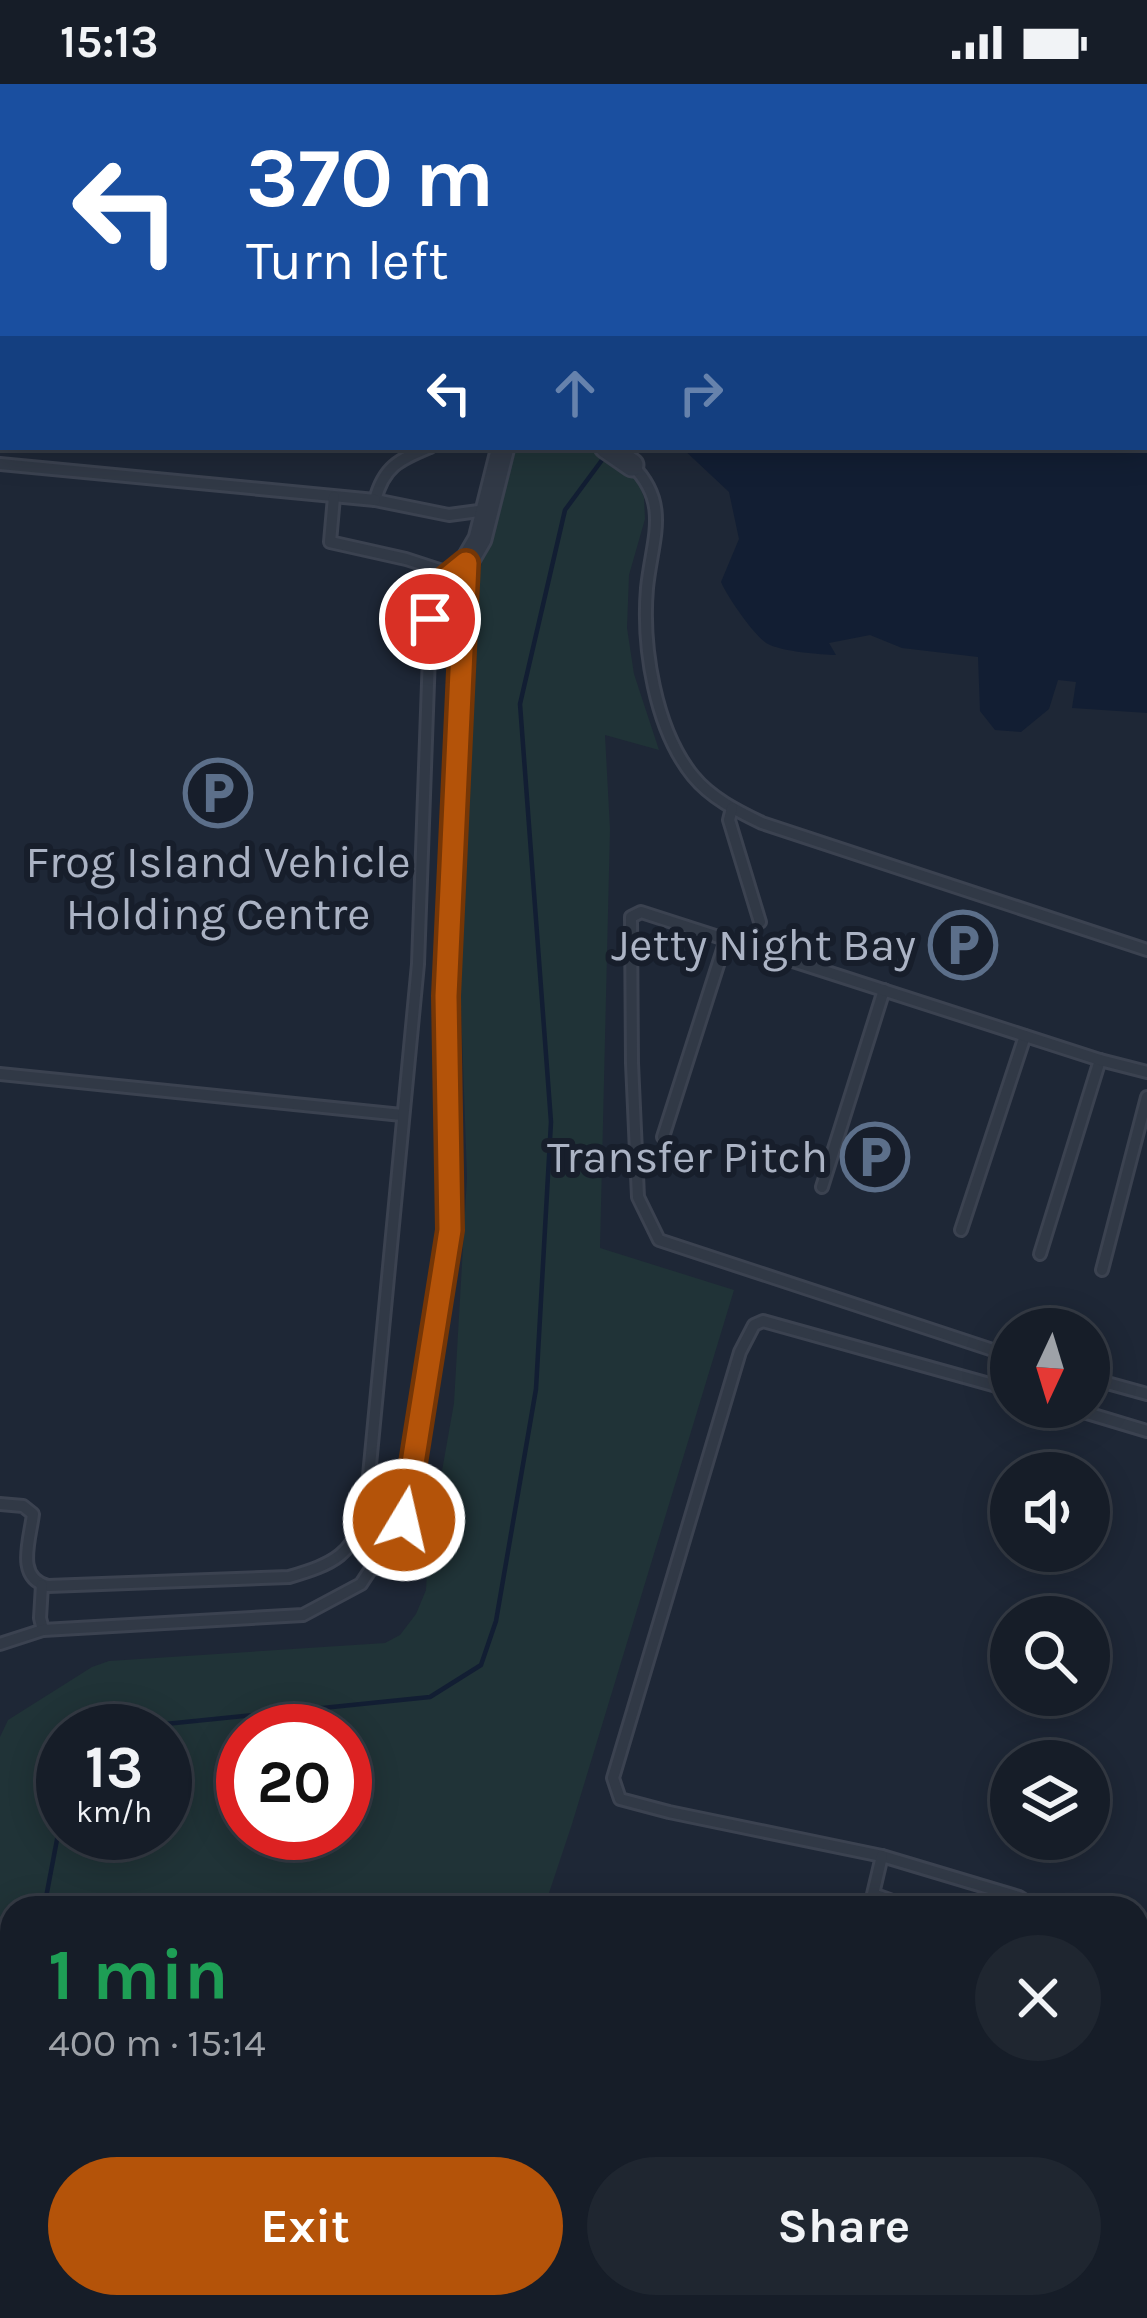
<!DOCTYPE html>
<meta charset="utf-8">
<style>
:root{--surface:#161d28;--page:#1f2630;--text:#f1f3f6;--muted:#9ea2a8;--line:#353b45;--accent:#b45309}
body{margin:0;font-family:Karla,sans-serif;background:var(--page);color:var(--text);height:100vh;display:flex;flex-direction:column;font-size:45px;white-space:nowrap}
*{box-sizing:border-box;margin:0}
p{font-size:39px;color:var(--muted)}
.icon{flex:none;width:66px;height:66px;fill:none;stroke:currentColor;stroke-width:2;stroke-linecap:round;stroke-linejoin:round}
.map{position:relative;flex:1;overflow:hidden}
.side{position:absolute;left:0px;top:1812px;width:1149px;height:423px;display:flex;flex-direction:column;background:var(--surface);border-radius:36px 36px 0 0;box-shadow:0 6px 30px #0003,0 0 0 3px var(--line)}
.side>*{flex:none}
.guide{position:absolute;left:0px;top:0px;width:1149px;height:366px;box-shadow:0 6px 30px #0003,0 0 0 3px var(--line);background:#1a4fa0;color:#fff;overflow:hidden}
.needle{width:78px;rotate:184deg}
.buttons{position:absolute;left:990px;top:1224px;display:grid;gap:24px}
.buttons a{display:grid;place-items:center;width:120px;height:120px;border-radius:50%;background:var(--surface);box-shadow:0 6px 30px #0003,0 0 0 3px var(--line);font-size:60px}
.speed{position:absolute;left:36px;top:1620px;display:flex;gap:24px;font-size:60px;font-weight:700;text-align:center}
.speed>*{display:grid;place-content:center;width:156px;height:156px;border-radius:50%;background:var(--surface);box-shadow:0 6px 30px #0003,0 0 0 3px var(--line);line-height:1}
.speed small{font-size:30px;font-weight:400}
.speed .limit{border:18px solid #d22;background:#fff;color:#111}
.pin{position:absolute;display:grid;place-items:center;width:102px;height:102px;color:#fff;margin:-51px;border:6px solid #fff;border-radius:50%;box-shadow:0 3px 12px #0007}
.me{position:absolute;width:132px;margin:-66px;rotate:9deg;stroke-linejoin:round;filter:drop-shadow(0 0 9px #0008)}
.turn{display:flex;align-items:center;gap:42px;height:252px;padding:0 48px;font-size:54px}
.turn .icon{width:156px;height:156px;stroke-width:2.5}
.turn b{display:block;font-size:84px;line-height:102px}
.lanes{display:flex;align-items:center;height:114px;padding:0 48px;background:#0003;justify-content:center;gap:60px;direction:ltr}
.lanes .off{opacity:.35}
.round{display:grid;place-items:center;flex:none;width:126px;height:126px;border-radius:63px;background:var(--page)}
.overview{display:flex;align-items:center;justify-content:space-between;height:204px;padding:0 48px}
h1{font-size:72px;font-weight:700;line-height:90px;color:#1e9e55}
.cta{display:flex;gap:24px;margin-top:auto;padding:24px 48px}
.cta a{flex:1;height:138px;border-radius:72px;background:var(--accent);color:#fff;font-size:48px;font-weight:700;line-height:138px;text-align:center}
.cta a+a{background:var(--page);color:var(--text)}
.status{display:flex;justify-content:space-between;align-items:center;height:84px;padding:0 60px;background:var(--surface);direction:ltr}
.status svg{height:33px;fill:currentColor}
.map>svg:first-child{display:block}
.green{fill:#203337;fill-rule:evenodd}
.water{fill:#121e33}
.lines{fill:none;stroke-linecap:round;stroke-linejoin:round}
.stream{stroke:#121e33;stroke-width:4.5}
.service-casing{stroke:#3b4250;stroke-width:16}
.minor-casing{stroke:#3b4250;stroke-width:27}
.service{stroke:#313946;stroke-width:10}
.minor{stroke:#313946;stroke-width:21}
.route-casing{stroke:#753606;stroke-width:30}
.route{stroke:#b45309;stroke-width:21}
.labels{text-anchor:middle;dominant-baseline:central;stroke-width:12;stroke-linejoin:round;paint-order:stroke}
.poi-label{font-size:45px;fill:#abb3c4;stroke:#171e2b;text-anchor:end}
</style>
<div class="status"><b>15:13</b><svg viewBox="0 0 49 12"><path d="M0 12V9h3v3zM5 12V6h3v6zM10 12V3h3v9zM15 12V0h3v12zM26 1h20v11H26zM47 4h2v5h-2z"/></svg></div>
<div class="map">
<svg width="1147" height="2234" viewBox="0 0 1147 2234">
<rect width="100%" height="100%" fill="#1e2736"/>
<g class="green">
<path d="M502,363H595L638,396L644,414L645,435L629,491L627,544L634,590L659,666L605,651L610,745L600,1164L734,1206L572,1740L544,1824H12V1941L0,1924V1653L8,1636L92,1583L109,1577L385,1559L400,1551L416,1530L426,1506L428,1466L454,1319L467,1093L460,894L480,488ZM63,1647H165V1749H63ZM243,1647H345V1749H243Z"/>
<path d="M99,2223H486L482,2234H99Z"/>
</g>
<path class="water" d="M186,0H1147V629L1072,624L1076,598L1058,596L1049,625L1021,648L995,646L980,627L978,573L902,564L870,551L829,559L836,571C822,571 780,567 768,560C754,552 727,512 721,498L739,455L729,408L681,363H1146V3H191Z"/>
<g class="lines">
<g class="stream">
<path d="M126,1647L136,1643L430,1613L481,1581L496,1537L536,1305L551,1038L520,620L565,426L605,372"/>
<path d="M44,1824L63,1724"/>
</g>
<defs>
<g id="service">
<path d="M0,281L3,270"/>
<path d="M430,363C399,376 384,382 375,416L449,431L486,426"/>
<path d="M0,380L375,416"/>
<path d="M632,381C671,420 652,455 647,504C642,563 655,645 693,692C711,714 737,727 762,739L1147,866"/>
<path d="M334,413L330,458L406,475L452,490"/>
<path d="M732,724L729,736L760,838"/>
<path d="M0,990L402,1031"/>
<path d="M663,1053L726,856"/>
<path d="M822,1103L884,906"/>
<path d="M961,1146L1025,952"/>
<path d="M1040,1170L1100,976"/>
<path d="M1102,1186L1147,1013"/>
<path d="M1011,1272L659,1156L638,1113L632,979L631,833L641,828L1100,976L1147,988"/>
<path d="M1089,1294L1147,1310"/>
<path d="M1011,1306L763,1237L754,1241L740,1268L613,1694L620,1715L669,1728L882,1772L1019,1813L1036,1824"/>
<path d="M1067,1323L1147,1347"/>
<path d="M0,1420L23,1422L33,1430C30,1456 15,1494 48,1502L289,1493C333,1480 355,1471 366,1423L418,880L431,515L434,505L466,479"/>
<path d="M42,1501L40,1534L43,1546"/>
<path d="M0,1560L43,1546L303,1531L361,1500L403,1436L450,1146L446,912L466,479"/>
<path d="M882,1772L873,1810L912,1824"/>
<path d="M1137,1871L1147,1875"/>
<path d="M0,1966L12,1989"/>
<path d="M1137,2003L1147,2007"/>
<path d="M994,2223C1016,2230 1036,2234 1056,2223"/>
<path d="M567,2234L571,2223"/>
<path d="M647,2234V2232L654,2234"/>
<path d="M981,2234L984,2223"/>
</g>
<g id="minor">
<path d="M606,363L632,381"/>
<path d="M466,479L480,455L503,363"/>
<path d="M37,2234V2223"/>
</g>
</defs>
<use href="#service" class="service-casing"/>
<use href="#minor" class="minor-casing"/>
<use href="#service" class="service"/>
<use href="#minor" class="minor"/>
</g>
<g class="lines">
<defs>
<path id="route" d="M404,1436L450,1146L446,912L466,479L434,505L430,535"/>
</defs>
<use href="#route" class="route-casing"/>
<use href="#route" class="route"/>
</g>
<defs>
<symbol id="parking-ring" viewBox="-11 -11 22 22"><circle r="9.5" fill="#171e2b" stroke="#5c6f8a" stroke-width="1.5"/><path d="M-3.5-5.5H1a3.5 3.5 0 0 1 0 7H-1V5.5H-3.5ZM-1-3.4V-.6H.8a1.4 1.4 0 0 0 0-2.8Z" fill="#5c6f8a"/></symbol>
</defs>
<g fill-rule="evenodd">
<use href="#parking-ring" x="180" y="671" width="76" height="76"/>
<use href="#parking-ring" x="925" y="823" width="76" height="76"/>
<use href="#parking-ring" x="837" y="1035" width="76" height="76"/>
</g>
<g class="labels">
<g class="poi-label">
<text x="218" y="778" text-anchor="middle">Frog Island Vehicle<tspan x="218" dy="52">Holding Centre</tspan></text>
<text x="916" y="861">Jetty Night Bay</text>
<text x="828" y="1073">Transfer Pitch</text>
</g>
</g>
</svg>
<div class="buttons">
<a><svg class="needle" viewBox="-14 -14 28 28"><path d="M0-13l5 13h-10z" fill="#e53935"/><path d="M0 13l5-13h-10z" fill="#9ea2a8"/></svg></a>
<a><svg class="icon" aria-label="sound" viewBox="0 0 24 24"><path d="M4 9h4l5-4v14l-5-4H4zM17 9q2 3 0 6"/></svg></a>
<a><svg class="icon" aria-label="search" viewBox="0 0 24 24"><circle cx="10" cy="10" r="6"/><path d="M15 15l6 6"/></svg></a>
<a><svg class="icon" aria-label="layers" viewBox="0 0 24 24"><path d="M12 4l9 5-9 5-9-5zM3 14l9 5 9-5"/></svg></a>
</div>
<div class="speed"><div>13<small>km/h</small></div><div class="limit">20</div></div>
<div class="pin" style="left:430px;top:535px;background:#d93025"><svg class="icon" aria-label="arrive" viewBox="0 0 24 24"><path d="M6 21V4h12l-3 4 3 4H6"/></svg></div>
<svg class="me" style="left:404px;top:1436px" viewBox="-20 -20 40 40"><circle r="17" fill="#b45309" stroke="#fff" stroke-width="3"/><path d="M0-11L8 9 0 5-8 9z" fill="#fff"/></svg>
<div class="guide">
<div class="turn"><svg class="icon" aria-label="left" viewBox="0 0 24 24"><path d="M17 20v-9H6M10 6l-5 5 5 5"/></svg><div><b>370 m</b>Turn left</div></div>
<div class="lanes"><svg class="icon" aria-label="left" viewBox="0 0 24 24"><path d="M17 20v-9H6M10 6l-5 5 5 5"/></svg><svg class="icon off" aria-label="ahead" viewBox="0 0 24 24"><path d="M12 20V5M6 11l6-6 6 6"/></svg><svg class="icon off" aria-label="right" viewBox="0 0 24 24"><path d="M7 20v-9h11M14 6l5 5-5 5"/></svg></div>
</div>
<section class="side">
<div class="overview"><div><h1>1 min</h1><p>400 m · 15:14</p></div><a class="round"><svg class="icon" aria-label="close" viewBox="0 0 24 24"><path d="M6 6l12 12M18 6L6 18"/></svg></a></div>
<div class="cta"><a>Exit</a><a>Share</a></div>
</section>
</div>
